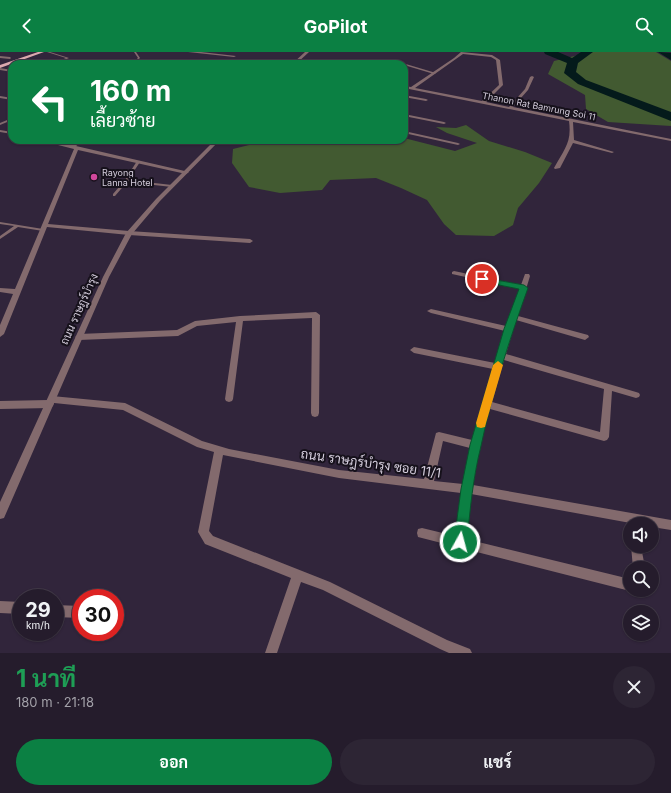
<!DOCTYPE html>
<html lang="th">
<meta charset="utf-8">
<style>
:root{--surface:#251c2c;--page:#2d2534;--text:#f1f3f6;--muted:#a3a1a9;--line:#423a48;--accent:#0b8043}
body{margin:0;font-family:Inter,Sarabun,sans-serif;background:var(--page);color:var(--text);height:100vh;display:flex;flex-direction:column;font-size:15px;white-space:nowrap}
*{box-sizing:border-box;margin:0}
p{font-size:13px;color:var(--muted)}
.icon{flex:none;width:22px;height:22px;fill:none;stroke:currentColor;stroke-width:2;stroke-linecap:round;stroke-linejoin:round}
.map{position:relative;height:601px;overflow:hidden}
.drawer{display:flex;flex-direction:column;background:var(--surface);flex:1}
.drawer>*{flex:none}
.guide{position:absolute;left:8px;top:8px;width:400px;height:84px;border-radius:12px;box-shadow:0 1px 3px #0004,0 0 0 1px var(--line);background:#0b8043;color:#fff;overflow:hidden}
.buttons{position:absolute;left:623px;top:465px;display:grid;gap:8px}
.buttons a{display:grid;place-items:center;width:36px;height:36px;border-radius:50%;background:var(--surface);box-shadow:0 1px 3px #0004,0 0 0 1px var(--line);font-size:20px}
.speed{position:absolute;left:12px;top:537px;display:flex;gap:8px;font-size:20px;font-weight:700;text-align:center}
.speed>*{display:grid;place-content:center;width:52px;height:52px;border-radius:50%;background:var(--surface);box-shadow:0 1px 3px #0004,0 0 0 1px var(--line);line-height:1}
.speed small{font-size:10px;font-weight:400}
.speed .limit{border:6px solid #d22;background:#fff;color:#111}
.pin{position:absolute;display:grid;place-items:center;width:34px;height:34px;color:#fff;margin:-17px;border:2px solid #fff;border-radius:50%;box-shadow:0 1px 4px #0007}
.me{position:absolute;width:44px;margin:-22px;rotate:7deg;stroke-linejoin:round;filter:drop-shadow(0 0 3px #0008)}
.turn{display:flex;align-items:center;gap:14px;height:84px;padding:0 16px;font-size:18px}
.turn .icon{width:52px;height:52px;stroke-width:2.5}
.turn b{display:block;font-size:28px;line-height:34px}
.round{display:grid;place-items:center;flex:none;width:42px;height:42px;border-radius:21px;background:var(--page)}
.summary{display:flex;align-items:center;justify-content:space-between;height:68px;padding:0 16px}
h1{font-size:24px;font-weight:700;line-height:30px;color:#1e9e55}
.cta{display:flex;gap:8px;margin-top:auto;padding:8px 16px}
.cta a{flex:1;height:46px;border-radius:24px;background:var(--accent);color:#fff;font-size:16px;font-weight:700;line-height:46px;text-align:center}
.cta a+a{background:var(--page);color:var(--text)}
header{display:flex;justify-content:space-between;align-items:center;height:52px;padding:0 16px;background:var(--accent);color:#fff;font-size:18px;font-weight:700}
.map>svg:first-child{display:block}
.forest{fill:#425a31}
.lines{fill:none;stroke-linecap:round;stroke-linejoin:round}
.river{fill:#041a1b;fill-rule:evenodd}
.service{fill:#836a6d;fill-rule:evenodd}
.minor{fill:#836a6d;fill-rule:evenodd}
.tertiary{fill:#836a6d;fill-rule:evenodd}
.primary{fill:#dba9af;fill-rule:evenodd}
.route{fill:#0b8043;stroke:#07532c}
.slow{fill:#f59e0b}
.hotel-dot{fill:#d1479c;stroke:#16111b;stroke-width:1.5}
.labels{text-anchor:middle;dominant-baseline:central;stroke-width:4;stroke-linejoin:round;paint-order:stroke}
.far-street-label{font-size:9px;fill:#d5cedd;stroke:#16111b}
.far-poi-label{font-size:9px;fill:#d5cedd;stroke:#16111b;text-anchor:start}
.street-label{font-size:11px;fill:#d5cedd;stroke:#16111b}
.near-street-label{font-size:13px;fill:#d5cedd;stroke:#16111b}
</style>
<header><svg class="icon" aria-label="back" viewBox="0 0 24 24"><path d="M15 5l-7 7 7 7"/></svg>GoPilot<svg class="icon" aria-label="search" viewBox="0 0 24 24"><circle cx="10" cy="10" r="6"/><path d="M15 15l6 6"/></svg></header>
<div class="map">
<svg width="671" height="601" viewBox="0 0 671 601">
<rect width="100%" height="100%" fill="#31253b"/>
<g class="forest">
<path d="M591,0H656L671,9V74L608,70L586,57L585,43L548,22L554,9Z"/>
<path d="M466,73L489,89L525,100L552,111L539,131L518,156L513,173L494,184L456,183L444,172L427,148L401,136L376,126L330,128L322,138L280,141L249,135L232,111L233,97L269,88H404V86L455,99L477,91L447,81L436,75L456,76Z"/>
</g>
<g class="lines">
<g class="river">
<path d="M544,0H558L572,6L581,0H593L578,11L576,20L586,28L671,60V69L578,32L564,21L567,11L545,2Z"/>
<path d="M658,0L671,1V8Z"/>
</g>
<g class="service">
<path d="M47,0H50L69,6L55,12H52L66,6Z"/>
<path d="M134,0H136L140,6L133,12H131L138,6Z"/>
<path d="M0,4L10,5L11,6L10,7L0,6Z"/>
<path d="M389,7L436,21L434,22L404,13V12L389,9Z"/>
<path d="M16,8L35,11L36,12H30L15,10Z"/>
<path d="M0,16L12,18V20L0,18Z"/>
<path d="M0,44L12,46V48L0,46Z"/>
<path d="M12,66V68L0,73V71Z"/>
<path d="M137,109L140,110L128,128L172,133L174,134L172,135L127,130L115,144H113V142L125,128Z"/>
<path d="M0,170L43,177L45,178L43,179L18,175L0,187V184L14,174L0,172Z"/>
</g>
<g class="minor">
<path d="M188,0H201L236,4L234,5Z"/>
<path d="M461,0L492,3L500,8L503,33L486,50L509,55L525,37L530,25L532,24L534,25L528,38L513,55L671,87V89L573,70L574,88L614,100L612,101L573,91L560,116L555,117L554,116C564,97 572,91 569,69L404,36V34L411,35L454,6ZM463,2L491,5L496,8L499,33L482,49L415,36Z"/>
<path d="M200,8L232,11L234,12L200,10L188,12Z"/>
<path d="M404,43L426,47L428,48L426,49L404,45Z"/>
<path d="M404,62L444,70L446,71L444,72L404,64Z"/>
<path d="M0,78L12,80V82L0,80Z"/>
<path d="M404,79L458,91L460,92L458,93L404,81Z"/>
<path d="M38,88H47L71,93L80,88H85L76,94L189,120L186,122L78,98L48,172L129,179L250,187L253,189L250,191L129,183L47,175L4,282L0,285V273L13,242L0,240V236L15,237L74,97Z"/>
<path d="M454,219L521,233L525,222H529L530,224L518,264L588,283L589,285L585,288L516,268L506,302L636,340L639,341L640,343L639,345L636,346L612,339L609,385L607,388L604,389L490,357L480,393L473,433L671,468V478L652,475V472H636L471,442L466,487L630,527V538H632L630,539L418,485L417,481L418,477L422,476L455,484L461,441L339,426L223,403L209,479L213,484L330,530L447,588L470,597L472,601H449L440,597L323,538L301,530L277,601H265L291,526L205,492L198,480L214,400L197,395L123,358L54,351L53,354L50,356L0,357V349L48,348L49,345L52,344L125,351L202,389L229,397L339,418L424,427L436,381L439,380L472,388L493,317L414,301L410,298L414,295L495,311L505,279L431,261L427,259L431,257L506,274L520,237L452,222V220ZM504,308L604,337L600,380L492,350ZM443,389L470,396L463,432L434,429Z"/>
<path d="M316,260L320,263L319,361L318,364L315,365L312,364L311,361L312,266L243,269L233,347L232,349L229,350L226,349L225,347L236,270L197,274L178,284L79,288L75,285L79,282L177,278L195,269L240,264Z"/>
<path d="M631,494H641L645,516H633Z"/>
<path d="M0,549L21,550V562L0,561Z"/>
<path d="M55,553L81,554V566L55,565Z"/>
<path d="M115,557L123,559L125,563L123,567L115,569Z"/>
</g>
<g class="tertiary">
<path d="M305,0H309L296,12H292Z"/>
<path d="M215,88H220L160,149L132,182L109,225L4,466L0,467V450L103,225L126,181L156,147Z"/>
</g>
<path class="primary" d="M38,0H44L0,16V13Z"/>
</g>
<path class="route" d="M479,225L524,233L528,236C510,286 492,341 481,394C473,425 470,458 467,490L465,495L460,496L456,495L454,490L461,437L470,393L504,277L519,237L479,229Z"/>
<path class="slow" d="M498,309L503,313L486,371L485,375L481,376L477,375L476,371L493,313Z"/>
<circle class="hotel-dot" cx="94" cy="125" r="4"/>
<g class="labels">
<g class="far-street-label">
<text transform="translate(539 54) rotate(11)">Thanon Rat Bamrung Soi 11</text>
</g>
<g class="far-poi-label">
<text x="102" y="120">Rayong<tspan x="102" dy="10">Lanna Hotel</tspan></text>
</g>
<g class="street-label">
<text transform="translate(79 257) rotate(-66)">ถนน ราษฎร์บำรุง</text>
</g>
<g class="near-street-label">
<text transform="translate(371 411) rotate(8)">ถนน ราษฎร์บำรุง ซอย 11/1</text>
</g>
</g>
</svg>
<div class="buttons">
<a><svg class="icon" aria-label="sound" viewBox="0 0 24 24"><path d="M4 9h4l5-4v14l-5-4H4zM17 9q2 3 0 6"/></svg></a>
<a><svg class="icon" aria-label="search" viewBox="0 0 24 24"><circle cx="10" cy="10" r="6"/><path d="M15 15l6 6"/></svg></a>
<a><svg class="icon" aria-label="layers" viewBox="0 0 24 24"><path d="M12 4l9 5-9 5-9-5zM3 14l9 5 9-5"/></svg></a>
</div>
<div class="speed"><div>29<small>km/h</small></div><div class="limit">30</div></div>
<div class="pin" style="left:482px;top:227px;background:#d93025"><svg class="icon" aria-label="arrive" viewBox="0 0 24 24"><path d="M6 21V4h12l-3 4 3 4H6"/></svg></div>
<svg class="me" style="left:460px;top:490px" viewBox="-20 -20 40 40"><circle r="17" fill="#0b8043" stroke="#fff" stroke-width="3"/><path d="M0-11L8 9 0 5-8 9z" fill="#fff"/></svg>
<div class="guide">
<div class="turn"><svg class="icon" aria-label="left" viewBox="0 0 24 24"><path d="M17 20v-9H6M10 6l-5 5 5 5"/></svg><div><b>160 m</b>เลี้ยวซ้าย</div></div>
</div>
</div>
<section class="drawer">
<div class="summary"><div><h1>1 นาที</h1><p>180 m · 21:18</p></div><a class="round"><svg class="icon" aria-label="close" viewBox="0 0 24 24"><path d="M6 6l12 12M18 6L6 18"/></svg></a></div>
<div class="cta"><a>ออก</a><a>แชร์</a></div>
</section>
